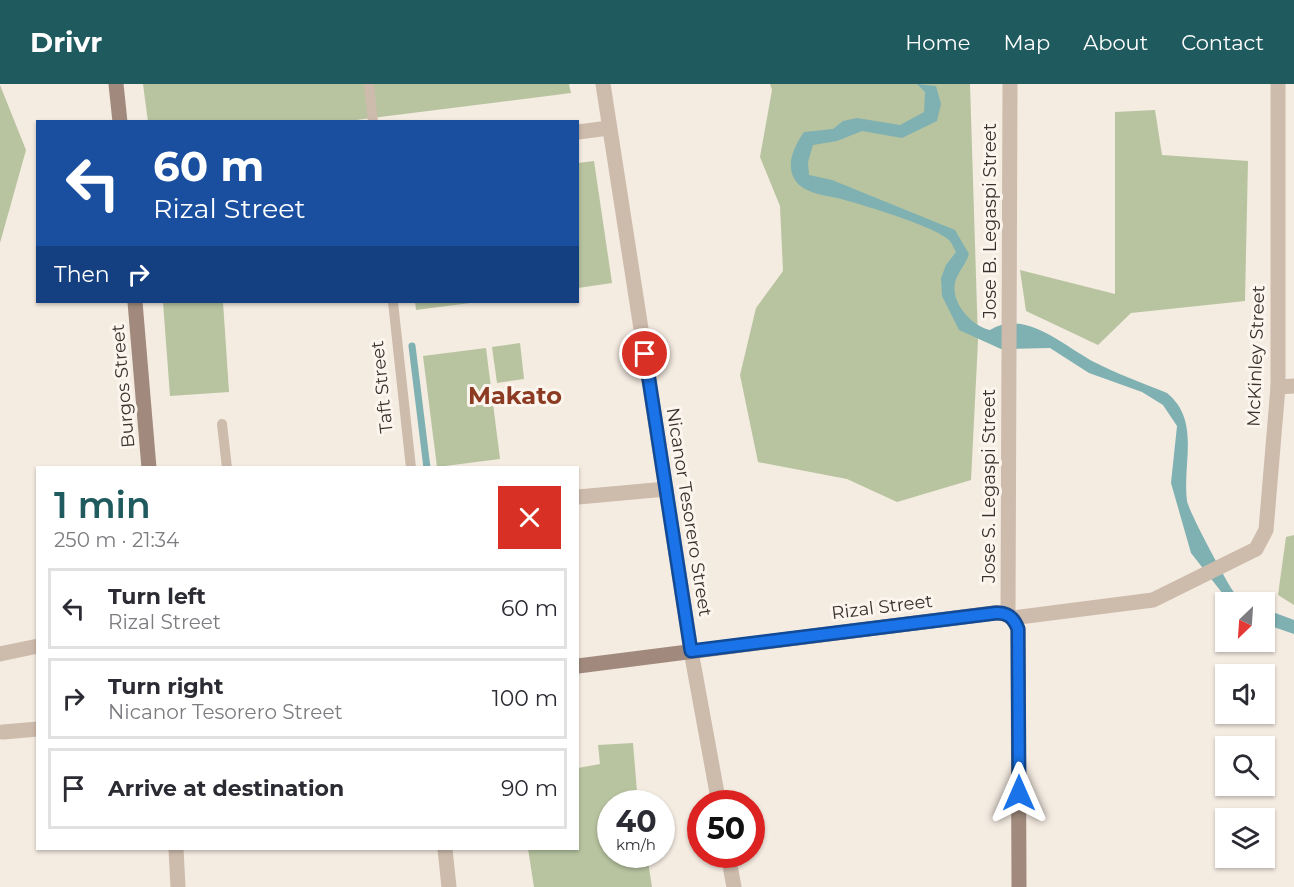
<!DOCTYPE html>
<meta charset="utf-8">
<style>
:root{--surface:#fff;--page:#f2f2f3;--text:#2b2b33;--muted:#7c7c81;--line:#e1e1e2;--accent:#1f5a5e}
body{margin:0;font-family:Montserrat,sans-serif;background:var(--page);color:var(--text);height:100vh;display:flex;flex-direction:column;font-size:22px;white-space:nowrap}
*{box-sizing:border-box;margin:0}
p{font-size:20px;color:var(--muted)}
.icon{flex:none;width:33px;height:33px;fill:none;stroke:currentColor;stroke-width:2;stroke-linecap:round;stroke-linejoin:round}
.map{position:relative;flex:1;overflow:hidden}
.sheet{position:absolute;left:36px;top:382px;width:543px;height:384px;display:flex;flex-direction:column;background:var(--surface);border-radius:0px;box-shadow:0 2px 4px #0004}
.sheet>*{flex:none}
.hud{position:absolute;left:36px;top:36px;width:543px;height:183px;border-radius:0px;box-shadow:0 2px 4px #0004;background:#1a4fa0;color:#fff;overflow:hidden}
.needle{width:39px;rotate:205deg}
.tools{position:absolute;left:1215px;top:508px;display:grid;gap:12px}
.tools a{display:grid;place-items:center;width:60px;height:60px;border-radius:0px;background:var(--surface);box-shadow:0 2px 4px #0004;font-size:30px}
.speed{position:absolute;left:597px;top:706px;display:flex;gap:12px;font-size:30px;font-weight:700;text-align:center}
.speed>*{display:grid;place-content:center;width:78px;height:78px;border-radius:50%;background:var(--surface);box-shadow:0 2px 4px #0004;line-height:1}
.speed small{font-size:15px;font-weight:400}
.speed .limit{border:9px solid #d22;background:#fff;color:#111}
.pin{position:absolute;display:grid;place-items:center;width:51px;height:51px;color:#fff;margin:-26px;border:3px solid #fff;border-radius:50%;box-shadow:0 2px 6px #0007}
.me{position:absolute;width:66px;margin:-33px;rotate:0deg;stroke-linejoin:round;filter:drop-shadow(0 0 4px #0008)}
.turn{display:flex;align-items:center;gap:21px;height:126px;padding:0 18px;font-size:27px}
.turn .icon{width:78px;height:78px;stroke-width:2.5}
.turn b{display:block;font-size:42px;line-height:51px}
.then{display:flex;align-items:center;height:57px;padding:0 18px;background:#0003;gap:12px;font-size:22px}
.round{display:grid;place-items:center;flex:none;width:63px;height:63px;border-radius:0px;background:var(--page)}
.headline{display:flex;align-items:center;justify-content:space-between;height:102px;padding:0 18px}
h1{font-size:36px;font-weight:600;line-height:45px;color:var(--accent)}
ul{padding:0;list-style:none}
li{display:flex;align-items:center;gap:18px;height:81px;margin:0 12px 9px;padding:0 6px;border:3px solid var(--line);border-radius:0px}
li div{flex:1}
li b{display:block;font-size:22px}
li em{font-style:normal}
header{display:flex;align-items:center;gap:36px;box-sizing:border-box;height:84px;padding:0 30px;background:var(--accent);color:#fff}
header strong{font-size:28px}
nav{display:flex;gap:33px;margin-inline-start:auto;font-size:21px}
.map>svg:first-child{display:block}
.green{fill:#b8c4a0}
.water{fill:#7fb0b2}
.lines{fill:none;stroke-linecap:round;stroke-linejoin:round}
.stream{stroke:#7fb0b2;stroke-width:7}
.service{stroke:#cdbbac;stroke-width:10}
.minor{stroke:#cdbbac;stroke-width:15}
.tertiary{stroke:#cdbbac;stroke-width:15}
.secondary{stroke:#a18a7d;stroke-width:15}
.route-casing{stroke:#114b97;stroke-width:15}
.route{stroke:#1a73e8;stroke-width:10}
.labels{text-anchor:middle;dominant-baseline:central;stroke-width:6;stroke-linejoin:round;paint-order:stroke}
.street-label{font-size:18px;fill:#3b302b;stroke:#fbf5ee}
.district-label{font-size:24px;font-weight:bold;fill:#8c3b22;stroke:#fbf5ee}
</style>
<header>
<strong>Drivr</strong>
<nav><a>Home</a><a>Map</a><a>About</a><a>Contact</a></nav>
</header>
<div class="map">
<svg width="1294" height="803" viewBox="0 0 1294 803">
<rect width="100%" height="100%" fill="#f4ebe1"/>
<g class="green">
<path d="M143,0H569L571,9L348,37L148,38Z"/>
<path d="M770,0H970L978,257L971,396L897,418L847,395L758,378L740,291L756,224L783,187L780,122L760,73L772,6Z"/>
<path d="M0,1L26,66L0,159Z"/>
<path d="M1155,26L1162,71L1248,77L1245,217L1131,229L1098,261L1026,227L1020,186L1115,210V28Z"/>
<path d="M594,77L612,199L578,204V79Z"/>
<path d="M163,218H223L229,308L170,312Z"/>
<path d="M415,218H478L416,226Z"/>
<path d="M520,259L524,295L497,299L492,263Z"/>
<path d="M486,264L500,375L437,383L423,272Z"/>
<path d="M1294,451V521L1278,511L1286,453Z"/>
<path d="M633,659L638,720H610V771H647L652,803H534L528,765H578V684L600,680L598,661Z"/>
</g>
<g class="water">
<path d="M917,0L936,2L941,20L937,37L902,54L862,47L837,57L813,61L808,78L809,91L832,96L955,146L969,170C966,179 962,183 958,191C945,213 970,242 990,246C1025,224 1065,263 1094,278C1117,290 1143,299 1167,309C1201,337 1182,379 1187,417C1189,428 1225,495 1233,507C1237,513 1246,516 1253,519H1230L1191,469L1171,399L1177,342L1163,321L1142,308L1089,289L1050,264L1001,265L959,246L942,212L941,194L946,181L956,168C954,165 952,159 949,156C934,142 863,121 841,115C826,111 804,110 795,96C785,80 795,61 804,48L833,45L843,37L857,34L900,41L924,28L925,8Z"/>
<path d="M1265,525L1294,536V550L1265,540Z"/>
</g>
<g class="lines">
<path class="stream" d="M412,262L427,384"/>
<g class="service">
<path d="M369,0L373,38"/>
<path d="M393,218L411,384"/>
<path d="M222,340L227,384"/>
</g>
<g class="minor">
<path d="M603,0L691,567L719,720"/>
<path d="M578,48L609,44"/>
<path d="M578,413L666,405"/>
<path d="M1008,531L1010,0"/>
<path d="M0,570L38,562"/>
<path d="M3,648L38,645"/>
<path d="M445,765L449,803"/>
<path d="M728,771L734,803"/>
</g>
<g class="tertiary">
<path d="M1278,303L1294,302"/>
<path d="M1012,534L1153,516L1256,465L1266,446L1278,303V0"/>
<path d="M176,765L178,803"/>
</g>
<g class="secondary">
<path d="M116,0L120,38"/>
<path d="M135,218L149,384"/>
<path d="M578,582L994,529C1006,528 1014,533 1018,545L1019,803"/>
</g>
</g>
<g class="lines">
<defs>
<path id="route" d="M645,270L691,567L996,529C1008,528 1014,534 1018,545L1019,709"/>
</defs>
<use href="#route" class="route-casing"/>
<use href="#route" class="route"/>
</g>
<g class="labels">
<g class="street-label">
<text transform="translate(990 137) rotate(-90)">Jose B. Legaspi Street</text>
<text transform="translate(1256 272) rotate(-88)">McKinley Street</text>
<text transform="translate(123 302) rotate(-95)">Burgos Street</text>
<text transform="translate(382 303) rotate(-96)">Taft Street</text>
<text transform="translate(989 402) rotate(-90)">Jose S. Legaspi Street</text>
<text transform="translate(689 428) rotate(81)">Nicanor Tesorero Street</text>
<text transform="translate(882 523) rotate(-7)">Rizal Street</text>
</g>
<g class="district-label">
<text x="515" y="311">Makato</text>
</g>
</g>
</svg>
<div class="tools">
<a><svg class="needle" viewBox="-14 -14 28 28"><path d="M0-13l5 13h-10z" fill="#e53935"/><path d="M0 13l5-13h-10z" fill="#7c7c81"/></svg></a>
<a><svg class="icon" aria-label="sound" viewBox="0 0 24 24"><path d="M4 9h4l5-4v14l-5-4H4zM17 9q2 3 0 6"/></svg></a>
<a><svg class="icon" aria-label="search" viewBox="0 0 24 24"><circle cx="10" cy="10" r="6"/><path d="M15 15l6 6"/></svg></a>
<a><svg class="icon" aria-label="layers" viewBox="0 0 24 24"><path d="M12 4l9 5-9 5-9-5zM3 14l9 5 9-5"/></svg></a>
</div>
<div class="speed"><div>40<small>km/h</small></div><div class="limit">50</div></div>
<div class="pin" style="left:645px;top:270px;background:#d93025"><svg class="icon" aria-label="arrive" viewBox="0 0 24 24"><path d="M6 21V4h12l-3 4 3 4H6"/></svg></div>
<svg class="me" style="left:1019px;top:709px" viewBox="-20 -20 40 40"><path d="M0-17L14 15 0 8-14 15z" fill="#1a73e8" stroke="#fff" stroke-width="4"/></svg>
<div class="hud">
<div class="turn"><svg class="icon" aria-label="left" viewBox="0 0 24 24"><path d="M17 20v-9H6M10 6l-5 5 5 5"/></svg><div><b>60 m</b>Rizal Street</div></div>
<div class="then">Then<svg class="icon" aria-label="right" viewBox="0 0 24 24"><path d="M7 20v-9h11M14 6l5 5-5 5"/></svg></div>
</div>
<section class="sheet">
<div class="headline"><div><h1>1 min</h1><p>250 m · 21:34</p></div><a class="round" style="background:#d93025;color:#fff"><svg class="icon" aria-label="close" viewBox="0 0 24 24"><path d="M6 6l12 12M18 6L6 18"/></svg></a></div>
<ul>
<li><svg class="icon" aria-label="left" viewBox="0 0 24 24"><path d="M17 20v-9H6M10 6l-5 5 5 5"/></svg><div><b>Turn left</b><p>Rizal Street</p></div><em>60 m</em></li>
<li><svg class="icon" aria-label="right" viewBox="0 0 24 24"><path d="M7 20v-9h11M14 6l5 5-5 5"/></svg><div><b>Turn right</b><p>Nicanor Tesorero Street</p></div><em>100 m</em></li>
<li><svg class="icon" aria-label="arrive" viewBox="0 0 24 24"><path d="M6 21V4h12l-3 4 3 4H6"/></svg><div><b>Arrive at destination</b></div><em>90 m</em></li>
</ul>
</section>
</div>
